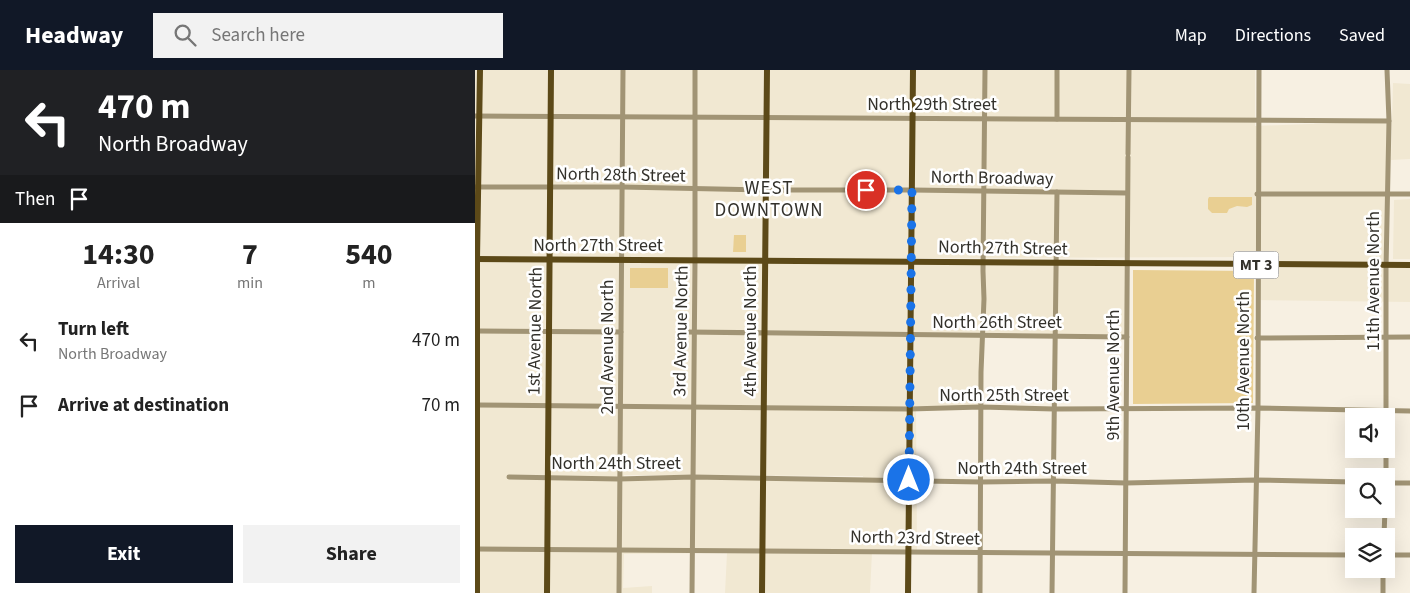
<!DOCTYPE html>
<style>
:root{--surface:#fff;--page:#f2f2f2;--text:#222;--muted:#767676;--accent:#111827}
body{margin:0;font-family:"Source Sans 3",sans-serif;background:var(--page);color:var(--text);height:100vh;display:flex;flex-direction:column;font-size:19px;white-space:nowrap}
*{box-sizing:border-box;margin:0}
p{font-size:16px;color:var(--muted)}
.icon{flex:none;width:28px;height:28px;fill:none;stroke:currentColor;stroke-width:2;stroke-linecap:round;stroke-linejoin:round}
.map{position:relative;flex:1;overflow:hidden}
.side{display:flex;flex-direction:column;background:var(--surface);width:475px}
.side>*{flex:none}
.banner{background:#202124;color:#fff;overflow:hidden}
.tools{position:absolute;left:870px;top:338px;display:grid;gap:10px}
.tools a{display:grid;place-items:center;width:50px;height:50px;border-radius:0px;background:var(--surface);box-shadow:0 5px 20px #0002;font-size:25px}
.pin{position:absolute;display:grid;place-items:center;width:42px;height:42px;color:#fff;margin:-21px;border:2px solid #fff;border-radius:50%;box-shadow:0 1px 5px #0007}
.me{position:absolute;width:55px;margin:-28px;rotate:0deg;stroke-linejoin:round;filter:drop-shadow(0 0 4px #0008)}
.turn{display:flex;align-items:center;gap:18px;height:105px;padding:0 15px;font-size:22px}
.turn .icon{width:65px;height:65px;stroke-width:2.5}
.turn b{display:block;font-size:35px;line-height:42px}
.then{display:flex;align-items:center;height:48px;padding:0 15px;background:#0003;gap:10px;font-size:19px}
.eta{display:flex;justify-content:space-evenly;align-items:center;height:85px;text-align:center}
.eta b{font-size:30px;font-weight:700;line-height:35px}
.cta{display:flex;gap:10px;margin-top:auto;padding:10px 15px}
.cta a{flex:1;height:58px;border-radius:0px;background:var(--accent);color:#fff;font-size:20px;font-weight:700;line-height:58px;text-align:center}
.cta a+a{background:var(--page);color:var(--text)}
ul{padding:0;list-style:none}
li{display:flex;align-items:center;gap:15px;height:65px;padding:0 15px}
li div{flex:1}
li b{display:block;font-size:19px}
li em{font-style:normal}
header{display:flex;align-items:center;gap:30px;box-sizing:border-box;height:70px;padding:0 25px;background:var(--accent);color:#fff}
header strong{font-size:24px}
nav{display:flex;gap:28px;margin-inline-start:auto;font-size:18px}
.search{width:350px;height:45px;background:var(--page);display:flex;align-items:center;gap:12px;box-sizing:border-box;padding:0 18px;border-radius:0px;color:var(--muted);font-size:19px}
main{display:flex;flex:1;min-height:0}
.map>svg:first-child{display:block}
.built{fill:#f1e8d2;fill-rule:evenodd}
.green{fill:#e9cf92}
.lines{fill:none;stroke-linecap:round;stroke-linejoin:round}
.minor{stroke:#a19475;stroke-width:5}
.major{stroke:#5c4918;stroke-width:6}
.route{stroke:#1a73e8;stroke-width:9;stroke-dasharray:0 16.2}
.labels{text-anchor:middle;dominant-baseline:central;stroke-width:5;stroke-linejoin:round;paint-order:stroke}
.shield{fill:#fff;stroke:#706f6b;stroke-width:1}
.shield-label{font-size:16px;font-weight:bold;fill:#33312b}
.street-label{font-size:18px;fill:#33312b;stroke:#fff}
.neighbourhood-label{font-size:19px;letter-spacing:1px;fill:#33312b;stroke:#fff}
</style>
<header>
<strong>Headway</strong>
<div class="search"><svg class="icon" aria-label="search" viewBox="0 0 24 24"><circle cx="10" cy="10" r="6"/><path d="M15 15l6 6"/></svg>Search here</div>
<nav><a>Map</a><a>Directions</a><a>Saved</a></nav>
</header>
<main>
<section class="side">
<div class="banner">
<div class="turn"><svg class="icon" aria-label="left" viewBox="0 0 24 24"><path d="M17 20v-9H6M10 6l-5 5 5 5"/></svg><div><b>470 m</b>North Broadway</div></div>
<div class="then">Then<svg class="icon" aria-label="arrive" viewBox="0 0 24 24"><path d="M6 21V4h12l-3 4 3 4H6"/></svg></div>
</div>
<div class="eta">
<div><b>14:30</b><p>Arrival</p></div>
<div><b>7</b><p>min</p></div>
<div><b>540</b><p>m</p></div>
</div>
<ul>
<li><svg class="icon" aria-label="left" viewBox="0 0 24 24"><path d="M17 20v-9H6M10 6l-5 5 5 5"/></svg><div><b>Turn left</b><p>North Broadway</p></div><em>470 m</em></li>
<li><svg class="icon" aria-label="arrive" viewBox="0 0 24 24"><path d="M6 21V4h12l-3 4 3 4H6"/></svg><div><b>Arrive at destination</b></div><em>70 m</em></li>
</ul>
<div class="cta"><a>Exit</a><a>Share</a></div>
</section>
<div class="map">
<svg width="935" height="523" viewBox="0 0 935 523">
<rect width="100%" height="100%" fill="#f7f0e2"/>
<g class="built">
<path d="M0,0H780V56L914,51L911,195H935V232L782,230L783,195L777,187L439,188L437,192L652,193V267L509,266L506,337L441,336L442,482H397L395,523H250L252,483L149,484L148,518L177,516V523H0ZM149,405L388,406V407L149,408Z"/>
<path d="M918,13L935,14V89L916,90Z"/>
<path d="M935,129V189H918L919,130Z"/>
</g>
<g class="green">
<path d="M734,127H777V135L772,137L762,136L754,139L752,143H737L733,139V129Z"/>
<path d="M259,165H271V182H258Z"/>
<rect x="155" y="198" width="38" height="20"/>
<path d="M658,200L779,201L778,333L658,334Z"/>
</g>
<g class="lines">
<g class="minor">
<path d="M0,46L914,51"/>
<path d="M582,49V0"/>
<path d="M653,84L654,0"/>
<path d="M0,117H148L291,120H437L652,123"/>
<path d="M782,124H935"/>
<path d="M3,261L146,262"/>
<path d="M212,262L652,267"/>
<path d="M782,268L935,267"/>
<path d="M3,335L434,339L506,337L579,339L783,338L935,341"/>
<path d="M34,407L144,409L218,407L506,412L579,411L651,413L780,410L879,412"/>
<path d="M911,413H935"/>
<path d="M911,421V199L914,51L912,0"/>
<path d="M909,466L910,439"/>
<path d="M2,479L879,485"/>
<path d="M911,485H935"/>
<path d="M144,523L148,0"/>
<path d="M217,523L220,191V0"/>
<path d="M505,523L506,302L509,229L508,201L510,0"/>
<path d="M577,523L582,122"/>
<path d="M650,523L653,87"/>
<path d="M779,523L783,338L784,0"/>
<path d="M908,523V499"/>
</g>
<g class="major">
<path d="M0,189L935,195"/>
<path d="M2,523V189L5,0"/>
<path d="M72,523L76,0"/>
<path d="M287,523L292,0"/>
<path d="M433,523L438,0"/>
</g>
</g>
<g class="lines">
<path class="route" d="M391,120H437L434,410"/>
</g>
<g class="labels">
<rect class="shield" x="758.5" y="181.5" width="45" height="27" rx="4"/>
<g class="shield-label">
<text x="781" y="195">MT 3</text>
</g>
<g class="street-label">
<text x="457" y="34">North 29th Street</text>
<text transform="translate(146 105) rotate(1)">North 28th Street</text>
<text transform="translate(517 108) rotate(1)">North Broadway</text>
<text x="123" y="175">North 27th Street</text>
<text transform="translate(528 178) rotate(1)">North 27th Street</text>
<text transform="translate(898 211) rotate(-90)">11th Avenue North</text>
<text x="522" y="252">North 26th Street</text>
<text transform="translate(60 261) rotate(-89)">1st Avenue North</text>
<text transform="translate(206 261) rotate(-89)">3rd Avenue North</text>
<text transform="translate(275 261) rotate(-90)">4th Avenue North</text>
<text transform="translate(132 277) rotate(-90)">2nd Avenue North</text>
<text transform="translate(768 291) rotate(-90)">10th Avenue North</text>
<text transform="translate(638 305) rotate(-90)">9th Avenue North</text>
<text x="529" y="325">North 25th Street</text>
<text x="141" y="393">North 24th Street</text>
<text x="547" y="398">North 24th Street</text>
<text transform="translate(440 468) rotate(1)">North 23rd Street</text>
</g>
<g class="neighbourhood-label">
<text x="294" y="118">WEST<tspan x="294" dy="22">DOWNTOWN</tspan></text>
</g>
</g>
</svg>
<div class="tools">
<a><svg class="icon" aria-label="sound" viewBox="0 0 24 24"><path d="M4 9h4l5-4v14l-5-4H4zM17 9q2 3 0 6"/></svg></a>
<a><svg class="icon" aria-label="search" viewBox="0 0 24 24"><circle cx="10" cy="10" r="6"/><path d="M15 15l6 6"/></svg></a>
<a><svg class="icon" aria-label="layers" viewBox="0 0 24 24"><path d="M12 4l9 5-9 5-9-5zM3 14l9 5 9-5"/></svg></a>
</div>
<div class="pin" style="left:391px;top:120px;background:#d93025"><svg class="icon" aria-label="arrive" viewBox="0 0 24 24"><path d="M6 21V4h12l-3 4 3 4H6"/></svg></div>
<svg class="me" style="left:434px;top:410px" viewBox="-20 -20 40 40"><circle r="17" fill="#1a73e8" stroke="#fff" stroke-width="3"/><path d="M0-11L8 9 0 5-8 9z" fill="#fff"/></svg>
</div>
</main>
